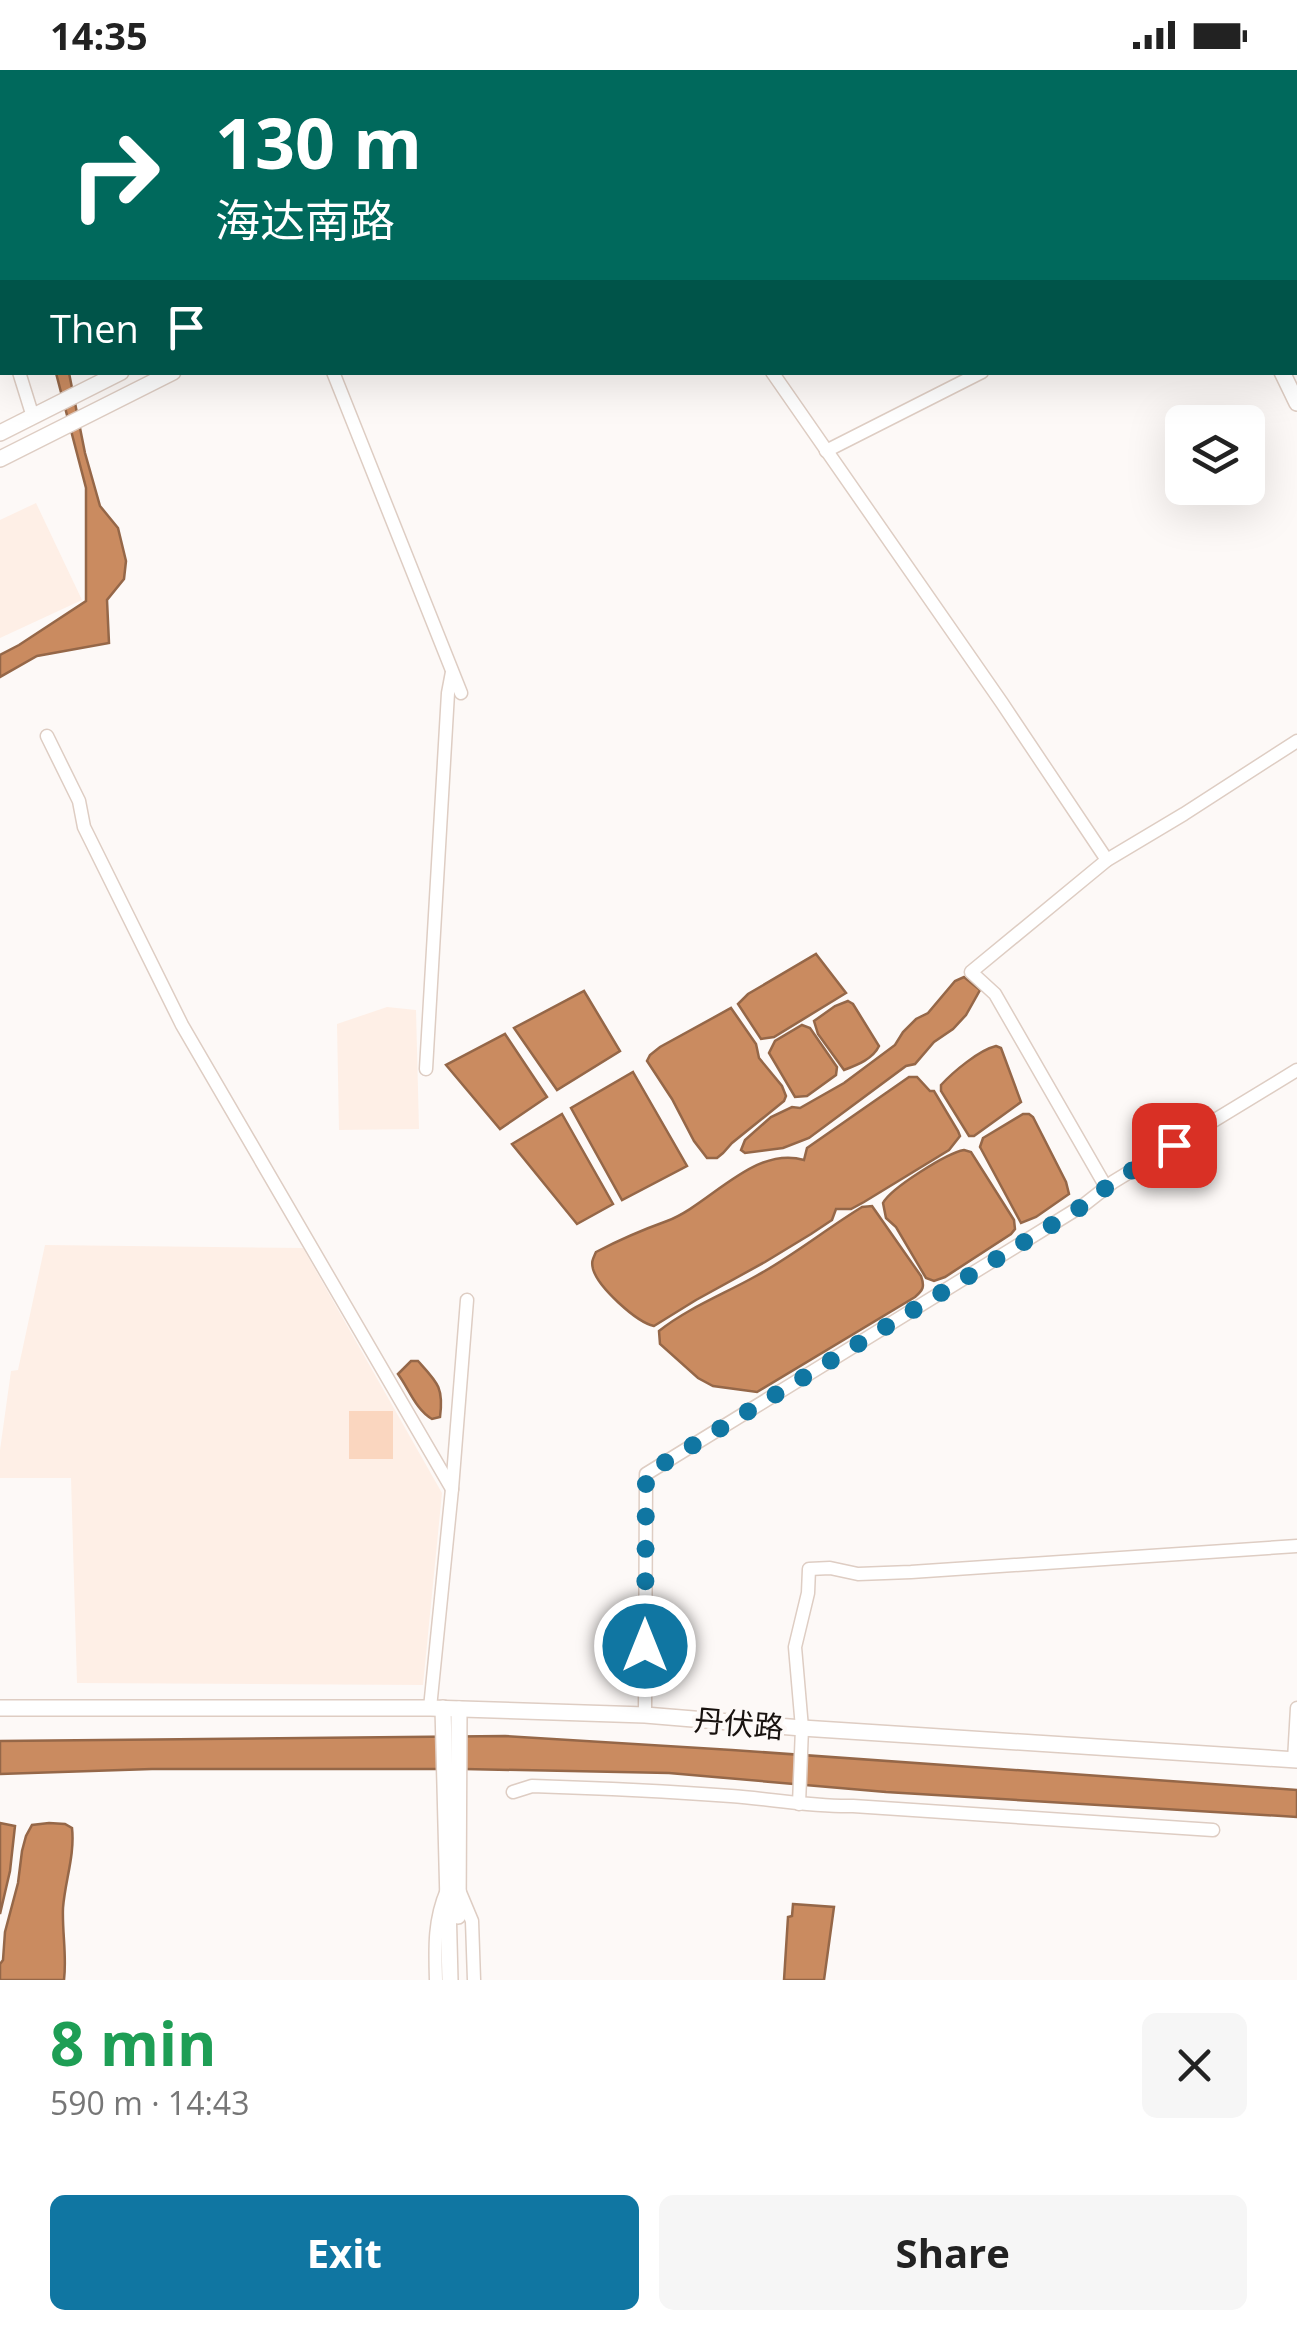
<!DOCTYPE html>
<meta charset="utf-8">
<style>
:root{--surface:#fff;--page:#f6f6f6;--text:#222;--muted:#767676;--accent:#1076a2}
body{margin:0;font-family:"Open Sans","Noto Sans SC",sans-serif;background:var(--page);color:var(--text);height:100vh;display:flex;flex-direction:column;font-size:38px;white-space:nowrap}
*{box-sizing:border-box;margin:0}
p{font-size:32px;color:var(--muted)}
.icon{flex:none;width:55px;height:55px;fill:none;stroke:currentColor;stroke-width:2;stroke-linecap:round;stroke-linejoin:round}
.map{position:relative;height:1910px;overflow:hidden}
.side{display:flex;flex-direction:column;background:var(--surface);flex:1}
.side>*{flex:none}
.guide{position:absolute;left:0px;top:0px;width:1298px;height:305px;box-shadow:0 10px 40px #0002;background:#00695c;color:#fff;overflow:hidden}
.fabs{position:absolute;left:1165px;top:335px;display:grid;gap:20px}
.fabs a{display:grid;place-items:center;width:100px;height:100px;border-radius:15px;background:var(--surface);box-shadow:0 10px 40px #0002;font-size:50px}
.pin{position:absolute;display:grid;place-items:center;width:85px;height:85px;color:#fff;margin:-42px;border-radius:20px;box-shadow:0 5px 15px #0006}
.me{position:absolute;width:110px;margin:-55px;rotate:0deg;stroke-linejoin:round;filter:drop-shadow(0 0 8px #0008)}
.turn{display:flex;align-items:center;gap:35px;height:210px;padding:0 50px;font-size:45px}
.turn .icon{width:130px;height:130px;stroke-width:2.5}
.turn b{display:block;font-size:70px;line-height:85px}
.then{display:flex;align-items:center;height:95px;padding:0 50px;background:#0003;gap:20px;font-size:38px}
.round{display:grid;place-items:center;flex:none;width:105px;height:105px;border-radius:15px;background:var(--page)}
.headline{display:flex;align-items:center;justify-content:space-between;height:170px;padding:0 50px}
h1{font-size:60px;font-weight:700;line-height:75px;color:#1e9e55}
.primary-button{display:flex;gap:20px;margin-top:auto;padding:20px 50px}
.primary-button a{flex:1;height:115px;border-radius:15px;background:var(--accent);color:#fff;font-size:40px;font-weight:700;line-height:115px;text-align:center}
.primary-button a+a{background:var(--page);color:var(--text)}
.status{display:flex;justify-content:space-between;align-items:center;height:70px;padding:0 50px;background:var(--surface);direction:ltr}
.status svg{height:28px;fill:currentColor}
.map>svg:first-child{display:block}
.built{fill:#feefe6}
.green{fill:#fad6bf}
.water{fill:#ca8b60;stroke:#956748;stroke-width:2.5}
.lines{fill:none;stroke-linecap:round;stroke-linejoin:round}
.minor-casing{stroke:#decdc3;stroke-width:15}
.major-casing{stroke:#decdc3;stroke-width:18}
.minor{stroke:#fff;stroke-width:12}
.major{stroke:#fff;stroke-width:15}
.route{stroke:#1076a2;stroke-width:18;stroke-dasharray:0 32.4}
.labels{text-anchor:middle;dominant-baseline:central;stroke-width:8;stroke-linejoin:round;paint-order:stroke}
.street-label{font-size:30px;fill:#18120f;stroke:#fdf9f7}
</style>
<div class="status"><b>14:35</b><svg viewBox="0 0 49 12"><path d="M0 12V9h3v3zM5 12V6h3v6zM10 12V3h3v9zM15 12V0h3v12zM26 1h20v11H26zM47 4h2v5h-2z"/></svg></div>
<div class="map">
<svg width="1297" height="1910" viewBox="0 0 1297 1910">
<rect width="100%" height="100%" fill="#fdf9f7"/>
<g class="built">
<path d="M0,0H677L672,2H2V220L0,213Z"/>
<path d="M36,433L82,530L0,568V450Z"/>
<path d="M387,937L416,940L419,1059L339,1060L337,954Z"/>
<path d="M45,1175L303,1178L442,1423L423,1615L77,1613L71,1408H0V1380L11,1301L18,1300Z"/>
</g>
<g class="green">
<path d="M0,0H138L139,2H2V27L0,22Z"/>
<rect x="349" y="1341" width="44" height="48"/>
</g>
<g class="water">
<path d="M56,303H69L85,383L100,436L118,458L126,491L124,509L107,530L109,573L37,586L0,607V585L19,575L86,531V418Z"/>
<path d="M816,884L846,923L774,967L761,969L738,934L748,924Z"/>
<path d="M964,907L980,920L966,945L953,959L934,972L915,994L906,996L809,1068L783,1078L745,1083L741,1080L745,1070L771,1047L792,1037L800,1038L844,1013L895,975L903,962L916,949L928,943L955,911Z"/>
<path d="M584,921L620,981L557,1020L514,958Z"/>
<path d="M848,931L853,934L879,976C873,989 857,995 844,1000L818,964L814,951L835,936Z"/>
<path d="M731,938L756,974L759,988L782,1016L786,1026L784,1031L732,1073L723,1083L717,1088H707L694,1071L672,1029L647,991L650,985L660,977Z"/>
<path d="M802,955L810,958L837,997L836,1005L807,1026L795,1027L769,983L775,971Z"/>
<path d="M505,964L547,1027L500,1059L446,995Z"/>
<path d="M996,976L1001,978L1021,1032L974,1066H969L941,1021V1015C953,1002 979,980 996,976Z"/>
<path d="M633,1002L687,1096L622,1130L571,1038Z"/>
<path d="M909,1007H917L930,1021H934L958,1061L960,1066L949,1080L864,1132L851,1139H836L832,1150L811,1164L765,1192L696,1230L654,1256C636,1252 598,1217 593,1199C591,1191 593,1189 596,1182C619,1170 642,1160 667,1151C710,1135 754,1075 804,1090L807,1078Z"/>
<path d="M562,1044L613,1134L577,1154L512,1074Z"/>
<path d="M1023,1044H1029L1033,1047L1066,1112L1069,1124L1036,1147L1021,1153L980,1077L983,1068Z"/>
<path d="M964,1080L971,1082L1014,1150L1015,1159L1011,1164L945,1207L934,1211L926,1208L896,1157L886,1148L883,1133C891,1118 947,1083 964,1080Z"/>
<path d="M872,1136L921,1206C925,1217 923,1220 915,1227L757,1322L713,1316L698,1308L660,1274L659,1261C688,1238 724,1224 756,1206C793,1186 826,1159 862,1137Z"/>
<path d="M411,1291H418C437,1312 444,1317 440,1347L432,1349C416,1340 409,1319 398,1304Z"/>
<path d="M505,1666L732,1680L1297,1720V1747L886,1722L669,1703L464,1699H152L0,1704V1671Z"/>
<path d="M0,1753L15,1756L10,1801L0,1844Z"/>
<path d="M49,1753L65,1754L72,1758C75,1785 65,1811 63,1838C62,1862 67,1886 64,1910H0V1894L3,1890L5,1862L18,1813L22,1781L26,1766L32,1755Z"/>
<path d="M793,1834L834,1837L824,1910H784L788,1847L792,1846Z"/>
</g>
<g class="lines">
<defs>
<g id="minor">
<path d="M154,0L155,2"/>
<path d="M279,0L281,2"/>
<path d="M439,0L440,2"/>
<path d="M573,0L574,2"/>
<path d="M635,0L637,2"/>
<path d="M554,2L559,0"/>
<path d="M0,244L2,251"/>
<path d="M19,302L33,347"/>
<path d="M333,302L461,623"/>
<path d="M772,302L1002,633L1107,790"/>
<path d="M826,381L982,302"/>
<path d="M47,666L79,731L84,757L182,955L452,1419"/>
<path d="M426,999L448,623L452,602"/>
<path d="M1106,1117L995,924L971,902L1107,790L1184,744L1297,671"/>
<path d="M430,1638L452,1419L467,1230"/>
<path d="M645,1645L646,1404L1085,1134L1113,1112L1297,1000"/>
<path d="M1294,1690L1297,1638"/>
<path d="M513,1722L532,1716C598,1718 665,1721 731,1726C772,1729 812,1737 853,1736L1213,1760"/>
<path d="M799,1734L802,1658L795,1577L808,1523L809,1499L830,1498L858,1504L911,1502L1297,1476"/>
<path d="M459,1820L472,1851L474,1910"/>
<path d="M436,1910C435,1877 434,1850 447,1820"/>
</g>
<g id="major">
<path d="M1131,0L1132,2"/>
<path d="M1153,0L1155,2"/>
<path d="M723,2L728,0"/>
<path d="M779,2L784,0"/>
<path d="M1295,289L1297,293"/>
<path d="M1282,302L1297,333"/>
<path d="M0,363L121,302"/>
<path d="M0,389L173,302"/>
<path d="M0,1638H430L645,1645L802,1658L1297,1690"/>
<path d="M443,1638L450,1910"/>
<path d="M458,1846L459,1639"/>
</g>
</defs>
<use href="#minor" class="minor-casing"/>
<use href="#major" class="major-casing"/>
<use href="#minor" class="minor"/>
<use href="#major" class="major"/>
</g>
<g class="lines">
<path class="route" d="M645,1576L646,1404L1086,1134L1113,1112L1174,1075"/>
</g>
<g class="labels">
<g class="street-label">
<text transform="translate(739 1653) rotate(5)">丹伏路</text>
</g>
</g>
</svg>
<div class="fabs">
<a><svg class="icon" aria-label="layers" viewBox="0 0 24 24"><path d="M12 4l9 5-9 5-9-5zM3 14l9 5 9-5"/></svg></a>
</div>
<div class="pin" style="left:1174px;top:1075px;background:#d93025"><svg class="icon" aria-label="arrive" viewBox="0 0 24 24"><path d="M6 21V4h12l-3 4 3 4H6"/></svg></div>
<svg class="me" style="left:645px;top:1576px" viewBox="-20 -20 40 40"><circle r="17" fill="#1076a2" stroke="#fff" stroke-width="3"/><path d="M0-11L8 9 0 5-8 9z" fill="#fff"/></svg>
<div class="guide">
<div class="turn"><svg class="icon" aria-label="right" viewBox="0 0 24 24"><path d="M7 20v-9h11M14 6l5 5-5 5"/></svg><div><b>130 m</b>海达南路</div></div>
<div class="then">Then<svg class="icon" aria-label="arrive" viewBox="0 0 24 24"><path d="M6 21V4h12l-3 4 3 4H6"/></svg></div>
</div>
</div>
<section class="side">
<div class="headline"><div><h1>8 min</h1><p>590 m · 14:43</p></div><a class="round"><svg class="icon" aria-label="close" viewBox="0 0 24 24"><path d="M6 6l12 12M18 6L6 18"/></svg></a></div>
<div class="primary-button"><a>Exit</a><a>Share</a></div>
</section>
